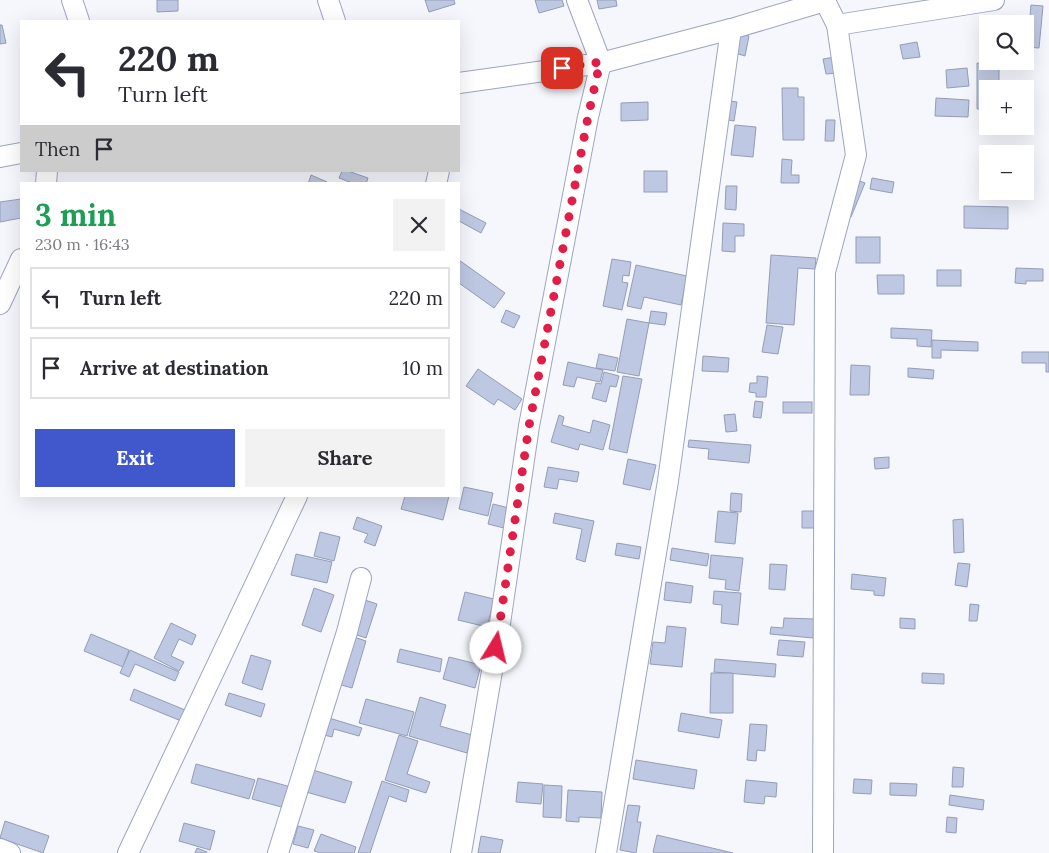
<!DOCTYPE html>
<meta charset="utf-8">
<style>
:root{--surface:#fff;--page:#f2f2f3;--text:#2b2b33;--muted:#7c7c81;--line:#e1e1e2;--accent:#4058cb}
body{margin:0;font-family:Lora,serif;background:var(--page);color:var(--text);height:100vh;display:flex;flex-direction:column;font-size:19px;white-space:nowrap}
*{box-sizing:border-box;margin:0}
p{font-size:16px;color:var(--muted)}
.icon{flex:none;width:28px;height:28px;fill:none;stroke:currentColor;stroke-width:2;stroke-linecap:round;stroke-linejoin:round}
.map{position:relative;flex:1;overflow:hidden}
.side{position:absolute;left:20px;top:182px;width:440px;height:315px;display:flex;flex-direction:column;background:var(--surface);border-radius:0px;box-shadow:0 5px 20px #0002}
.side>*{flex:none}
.top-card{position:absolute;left:20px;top:20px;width:440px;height:152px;border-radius:0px;box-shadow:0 5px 20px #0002;background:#fff;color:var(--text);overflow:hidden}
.buttons{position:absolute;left:979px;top:15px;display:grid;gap:10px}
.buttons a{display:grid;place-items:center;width:55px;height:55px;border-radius:0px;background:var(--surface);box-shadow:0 5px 20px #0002;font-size:25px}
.pin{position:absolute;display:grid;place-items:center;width:42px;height:42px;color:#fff;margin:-21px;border-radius:10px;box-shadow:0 2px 8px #0006}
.me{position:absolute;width:55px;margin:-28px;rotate:9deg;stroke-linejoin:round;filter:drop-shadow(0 0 4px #0008)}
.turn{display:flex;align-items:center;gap:18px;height:105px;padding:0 15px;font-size:22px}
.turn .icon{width:65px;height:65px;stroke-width:2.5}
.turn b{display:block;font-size:35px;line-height:42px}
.then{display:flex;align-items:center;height:48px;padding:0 15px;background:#0003;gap:10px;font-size:19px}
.round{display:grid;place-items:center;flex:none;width:52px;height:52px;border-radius:0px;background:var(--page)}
.headline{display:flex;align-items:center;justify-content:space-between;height:85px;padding:0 15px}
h1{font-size:30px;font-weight:700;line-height:38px;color:#1e9e55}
.action{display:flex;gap:10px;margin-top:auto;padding:10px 15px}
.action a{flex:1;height:58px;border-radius:0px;background:var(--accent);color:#fff;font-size:20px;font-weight:700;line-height:58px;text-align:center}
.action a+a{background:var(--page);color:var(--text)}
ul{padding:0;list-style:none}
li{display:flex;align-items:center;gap:15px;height:62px;margin:0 10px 8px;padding:0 5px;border:2px solid var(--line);border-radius:0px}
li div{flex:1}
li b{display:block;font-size:19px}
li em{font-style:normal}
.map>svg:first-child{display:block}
.building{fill:#bfc8e2;stroke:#949db6}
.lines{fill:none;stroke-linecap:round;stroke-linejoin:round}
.minor-casing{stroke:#9ca5bf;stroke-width:22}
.minor{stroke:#fff;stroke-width:20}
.route{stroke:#e11d48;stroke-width:9;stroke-dasharray:0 16.2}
</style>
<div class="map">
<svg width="1049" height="853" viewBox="0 0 1049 853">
<rect width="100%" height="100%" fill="#f5f7fc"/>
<g class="building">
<path d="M157,0H178V11L157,12Z"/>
<path d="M425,0H454L455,4L429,12Z"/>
<path d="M535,0H562L564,6L539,13Z"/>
<path d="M597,0H616L617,6L599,9Z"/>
<path d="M1031,5L1043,6L1039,48L1027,47Z"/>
<path d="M0,25H2L6,43L0,44Z"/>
<path d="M738,34L749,36L745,56L735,53Z"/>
<path d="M917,42L920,57L903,59L900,45Z"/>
<path d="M988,48V57H983L982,49Z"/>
<path d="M835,57L838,73L826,74L823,59Z"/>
<path d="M977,63L999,64V89H988V109H977Z"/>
<path d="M967,68L969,86L947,88L946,70Z"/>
<path d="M782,88H798V97H804V140H783Z"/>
<path d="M936,98L969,100L968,117L935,116Z"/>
<path d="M724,100L737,102L734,121L721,119Z"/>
<path d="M648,102V120L621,121V103Z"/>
<path d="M826,120H835L834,141H825Z"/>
<path d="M735,125L756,127L753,157L731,155Z"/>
<path d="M782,159L792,160L791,175H799V183H781Z"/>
<path d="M342,171H348L368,178L366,184H355L339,178Z"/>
<rect x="644" y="171" width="23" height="21"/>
<path d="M311,175L327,182L326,184H308Z"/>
<path d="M872,178L894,182L892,193L870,189Z"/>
<path d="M857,180L865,183L851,217L844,214Z"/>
<path d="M726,186H737L736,210L725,209Z"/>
<path d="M21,199V218L0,222V202Z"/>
<path d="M964,206L1008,207V229L964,228Z"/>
<path d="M459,209L486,223L481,233L459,221Z"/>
<path d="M723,223L744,224V236H735V252L722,251Z"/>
<rect x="856" y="237" width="24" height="26"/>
<path d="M771,255L816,258L815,269L798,268L794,325L766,323Z"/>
<path d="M612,259L631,262L629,276L623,275L622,282L628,283L622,310L603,306Z"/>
<path d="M459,260L505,293L494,308L459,283Z"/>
<path d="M636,265L687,276L681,305L644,297L641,309L627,306Z"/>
<path d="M1016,268L1043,269V281H1026V284L1015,283Z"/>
<rect x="937" y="270" width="24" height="16"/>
<path d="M877,275H904V294H878Z"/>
<path d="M506,310L520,316L514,328L501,322Z"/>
<path d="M651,311L667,313L665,325L649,323Z"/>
<path d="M627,319L649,323L639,376L617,372Z"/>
<path d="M767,325L783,327L778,354L762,352Z"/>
<path d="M891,328L932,330L931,347L917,346V339L891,338Z"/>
<path d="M932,340L978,342V351L941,350V358H932Z"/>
<path d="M1022,352H1049V372H1046V363H1022Z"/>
<path d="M599,354L618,358L615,371L596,368Z"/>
<path d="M703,356L729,358L728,372L702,371Z"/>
<path d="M568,362L603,370L600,382L577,377L574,387L563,385Z"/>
<path d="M851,365L870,366L869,395H850Z"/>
<path d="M908,368L934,370L933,379L908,377Z"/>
<path d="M478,369L522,399L515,410L498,399L494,405L466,386Z"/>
<path d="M604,372L619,376L616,387L610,386L606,402L592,398L596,383L601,384Z"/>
<path d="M623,376L642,379L627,453L609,449Z"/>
<path d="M757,376L768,377L766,397H756V393L749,392L750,383H757Z"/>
<path d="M755,401L763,402L761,418L753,417Z"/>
<rect x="783" y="402" width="29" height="11"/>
<path d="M735,414L737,431L726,432L724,415Z"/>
<path d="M559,415L564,417L562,425L590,433L593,420L610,425L603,450L580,444L578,450L551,442Z"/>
<path d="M689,440L751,445L749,463L708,459L709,449L688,447Z"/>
<path d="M889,457V468L875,469L874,458Z"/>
<path d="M628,459L656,465L650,490L623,484Z"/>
<path d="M548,467L579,472L577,482L559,479L557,489L544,487Z"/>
<path d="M464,487L493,493L488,516L459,509Z"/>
<path d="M731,493L742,494L741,512L730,511Z"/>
<path d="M405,496H449L443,520L401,509Z"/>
<path d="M493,504L513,509L508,529L488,524Z"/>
<path d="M718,511L738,513L735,544L715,542Z"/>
<path d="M802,511H821L820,528H802Z"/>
<path d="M555,513L594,521L585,562L576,559L582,529L553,523Z"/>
<path d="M357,517L382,526L375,546L364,542L368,534L353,529Z"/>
<path d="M963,519L964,552L954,553L953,520Z"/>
<path d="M320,532L340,537L334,561L314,556Z"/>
<path d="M617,543L641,547L639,559L615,555Z"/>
<path d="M672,548L709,554L707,566L670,560Z"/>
<path d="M296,554L332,562L327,583L291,575Z"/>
<path d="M711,555L743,558L739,591L725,589L726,580L709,578Z"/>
<path d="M958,563L970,564L967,587L955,585Z"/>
<path d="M770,564L787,565L785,590L769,589Z"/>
<path d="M852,574L886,578L884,596L874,595V591L851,589Z"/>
<path d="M666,582L693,586L691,603L664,600Z"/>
<path d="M314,588L334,595L321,632L302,625Z"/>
<path d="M714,591L741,593L738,625L721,623L722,605L713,604Z"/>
<path d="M465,592L494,599L487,627L458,620Z"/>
<path d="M365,600L377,604L366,638L354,634Z"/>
<path d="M970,604L979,605L977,621H969Z"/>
<path d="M784,618L814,619L813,638L770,634L771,627L783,628Z"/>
<path d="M900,618L915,619V629L900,628Z"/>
<path d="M171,623L196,635L192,645L179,639L171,656L184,662L179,671L154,658Z"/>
<path d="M667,626L686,628L682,667L650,664L653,642L665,643Z"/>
<path d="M91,634L129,650L123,667L84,651Z"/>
<path d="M351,636L366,641L352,688L338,684Z"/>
<path d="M779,640L805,642L803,657L777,655Z"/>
<path d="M400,649L442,659L440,672L397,662Z"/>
<path d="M130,650L179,672L175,681L135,664L129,677L120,673Z"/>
<path d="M251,655L271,661L262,690L242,683Z"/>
<path d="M449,657L481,665L475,688L443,679Z"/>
<path d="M715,659L776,664L775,677L714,672Z"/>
<path d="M711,673H733V713H710Z"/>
<path d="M922,673L944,674V684L922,683Z"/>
<path d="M134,689L190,712L186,723L130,700Z"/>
<path d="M229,693L265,704L261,717L225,705Z"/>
<path d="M420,697L446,705L440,726L472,735L467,753L409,736Z"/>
<path d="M366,699L414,712L407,736L359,723Z"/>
<path d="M681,713L722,720L719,738L678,731Z"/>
<path d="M329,718L362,728L359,736L334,729L332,737L324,735Z"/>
<path d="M750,724L767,725L765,751L757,750L756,761L747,760Z"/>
<path d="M399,735L418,741L407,774L430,782L426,793L385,780Z"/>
<path d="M636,760L697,770L694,789L633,779Z"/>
<path d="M196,764L255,780L249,799L191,783Z"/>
<path d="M953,767L964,768L963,787H952Z"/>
<path d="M313,770L352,782L345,803L306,792Z"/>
<path d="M258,778L291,787L285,808L252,799Z"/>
<path d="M854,779L872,780L871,794L853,793Z"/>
<path d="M746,780L777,783L776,797L765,796L764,804L744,802Z"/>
<path d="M382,781L409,790L406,802L389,796L370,853H358Z"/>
<path d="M518,782L543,784L541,804L516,802Z"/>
<path d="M890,783L917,784L916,796L890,795Z"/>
<path d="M544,785L562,786L561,818L543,817Z"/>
<path d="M568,790L602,792L601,818L579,817V822L566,821Z"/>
<path d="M950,795L984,800L983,810L949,805Z"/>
<path d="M628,805L640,806L637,822H641L636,853L620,850Z"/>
<path d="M947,817L957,818L956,833L946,832Z"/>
<path d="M5,821L49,836L43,853L0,838Z"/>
<path d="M184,823L215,831L210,850L179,841Z"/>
<path d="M298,826L314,830L308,848L293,844Z"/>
<path d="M321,834L356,847L354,853H320L314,851Z"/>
<path d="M657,835L733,853H655L653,852Z"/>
<path d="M481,836L503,840L500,853H478Z"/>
<path d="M197,848L207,852V853H195Z"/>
</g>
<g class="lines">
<defs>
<g id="minor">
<path d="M72,0L79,21"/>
<path d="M328,0L335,21"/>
<path d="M459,83L601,63L731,29L825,1L837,25L994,0"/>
<path d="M0,157L21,153"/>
<path d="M46,184L47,171"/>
<path d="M436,184L439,171"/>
<path d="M0,304L21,259"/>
<path d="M0,849L10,853"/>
<path d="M128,853L297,496"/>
<path d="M278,853L347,632L361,578"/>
<path d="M461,853L499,630L529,426L588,117L601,63L577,0"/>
<path d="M606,853L668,481L731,29"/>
<path d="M823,853L825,272L856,155L837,25"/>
</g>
</defs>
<use href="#minor" class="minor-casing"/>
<use href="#minor" class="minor"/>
</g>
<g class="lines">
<path class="route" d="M496,648L529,426L588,117L600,62L562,68"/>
</g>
</svg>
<div class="buttons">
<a><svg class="icon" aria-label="search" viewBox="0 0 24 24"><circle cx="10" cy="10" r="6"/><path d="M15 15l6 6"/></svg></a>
<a>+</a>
<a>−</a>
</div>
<div class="pin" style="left:562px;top:68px;background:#d93025"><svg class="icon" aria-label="arrive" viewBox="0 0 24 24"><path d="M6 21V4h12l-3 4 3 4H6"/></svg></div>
<svg class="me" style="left:496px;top:648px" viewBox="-20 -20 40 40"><circle r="19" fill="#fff"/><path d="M0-13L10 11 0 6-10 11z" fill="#e11d48"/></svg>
<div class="top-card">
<div class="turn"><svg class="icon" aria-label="left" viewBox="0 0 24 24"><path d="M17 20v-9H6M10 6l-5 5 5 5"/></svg><div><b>220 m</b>Turn left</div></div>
<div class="then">Then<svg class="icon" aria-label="arrive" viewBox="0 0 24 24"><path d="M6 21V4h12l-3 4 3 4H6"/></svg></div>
</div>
<section class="side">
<div class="headline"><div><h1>3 min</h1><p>230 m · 16:43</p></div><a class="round"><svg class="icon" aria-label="close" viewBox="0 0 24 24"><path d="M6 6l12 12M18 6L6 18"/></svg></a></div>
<ul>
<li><svg class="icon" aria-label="left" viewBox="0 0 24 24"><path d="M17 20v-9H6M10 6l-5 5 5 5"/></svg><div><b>Turn left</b></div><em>220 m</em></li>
<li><svg class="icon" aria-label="arrive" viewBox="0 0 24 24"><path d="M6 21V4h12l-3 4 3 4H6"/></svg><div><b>Arrive at destination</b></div><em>10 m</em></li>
</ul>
<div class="action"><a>Exit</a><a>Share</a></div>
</section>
</div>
